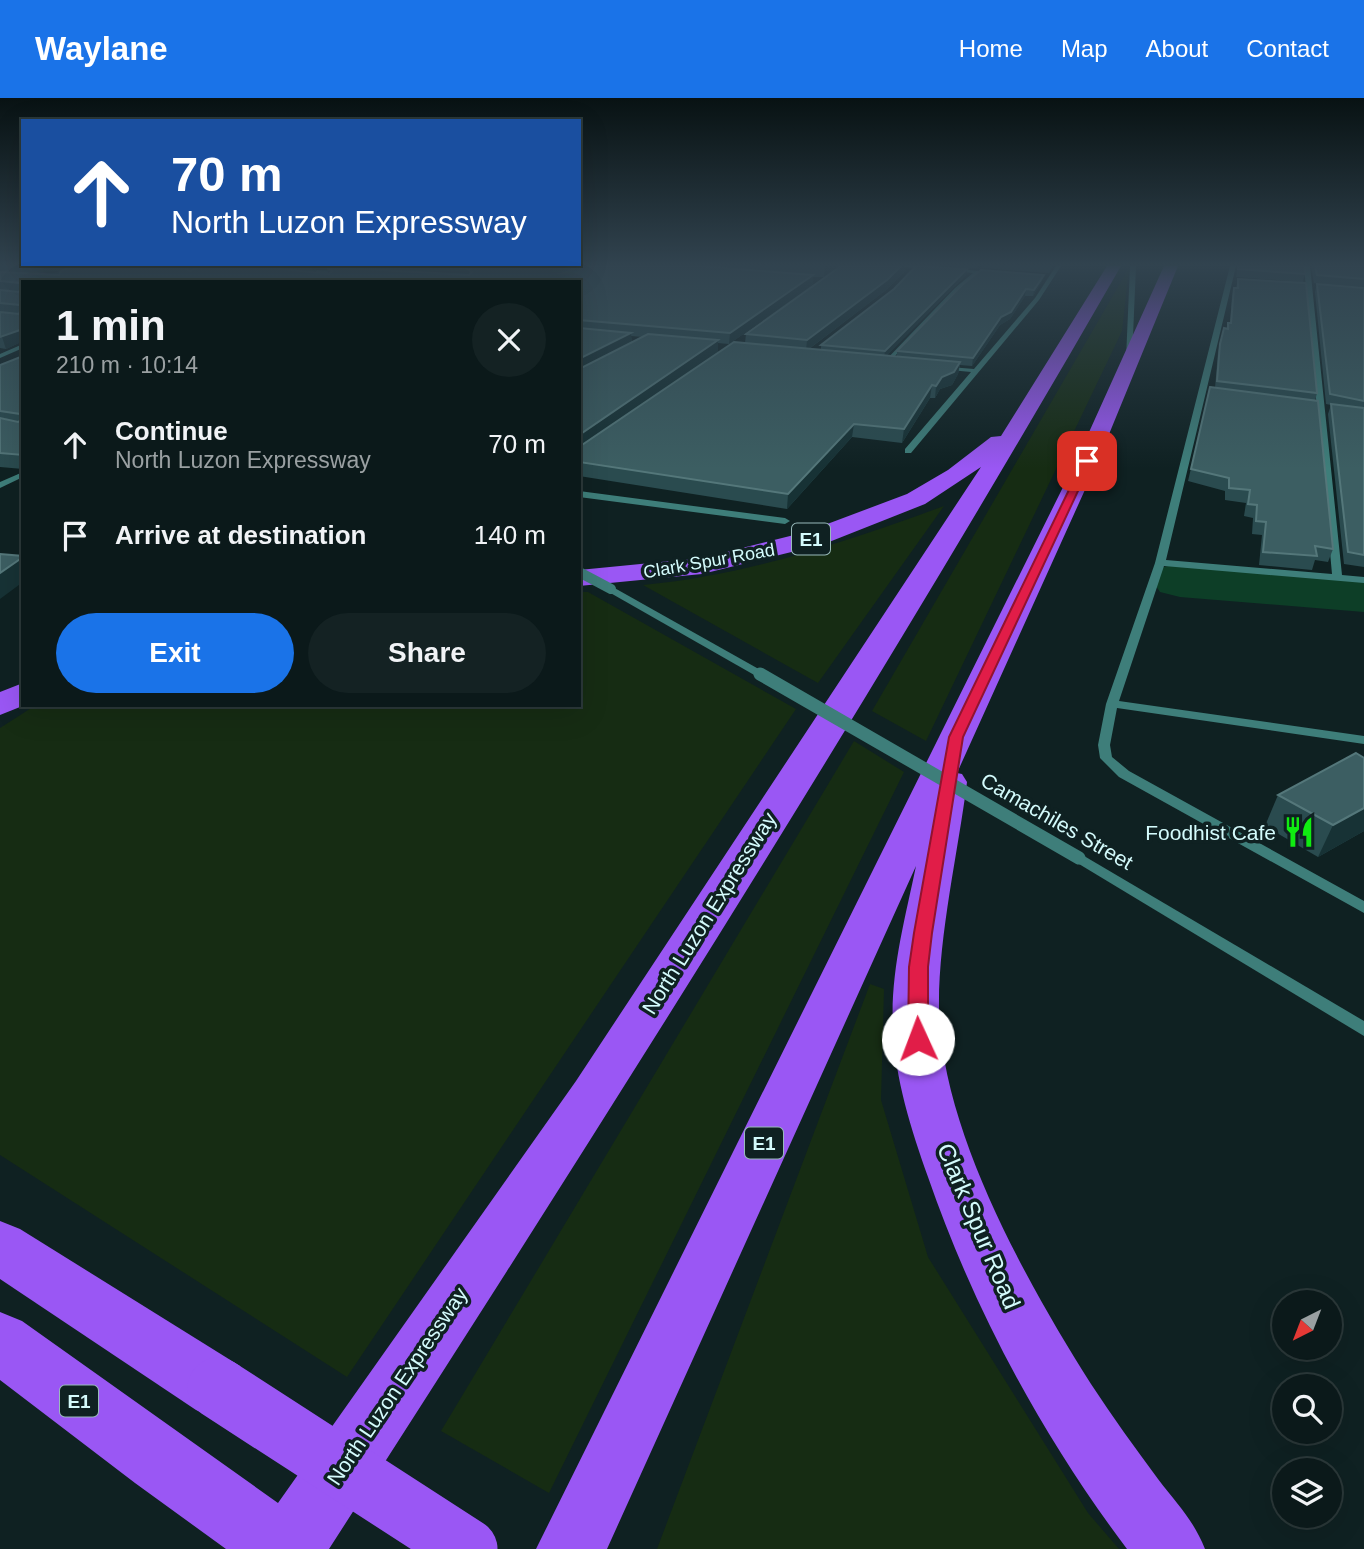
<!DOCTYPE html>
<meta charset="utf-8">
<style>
:root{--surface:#0b191a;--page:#142223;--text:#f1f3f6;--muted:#9aa0a2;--line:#2b3839;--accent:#1a73e8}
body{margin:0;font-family:Arial,sans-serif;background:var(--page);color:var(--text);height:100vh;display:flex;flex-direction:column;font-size:26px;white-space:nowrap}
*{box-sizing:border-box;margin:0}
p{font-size:23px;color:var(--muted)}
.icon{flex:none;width:38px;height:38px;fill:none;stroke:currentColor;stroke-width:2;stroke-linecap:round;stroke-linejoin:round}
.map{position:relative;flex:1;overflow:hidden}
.sheet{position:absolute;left:21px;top:182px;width:560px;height:427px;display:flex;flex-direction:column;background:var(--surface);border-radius:0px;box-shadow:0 7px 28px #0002,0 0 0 2px var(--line)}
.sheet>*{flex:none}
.guide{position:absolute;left:21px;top:21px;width:560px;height:147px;border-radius:0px;box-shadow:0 7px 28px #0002,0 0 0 2px var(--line);background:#1a4fa0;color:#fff;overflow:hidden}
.needle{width:46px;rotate:222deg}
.tools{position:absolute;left:1272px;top:1192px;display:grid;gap:14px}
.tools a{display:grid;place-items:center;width:70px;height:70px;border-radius:50%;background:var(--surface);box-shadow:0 7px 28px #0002,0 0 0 2px var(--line);font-size:35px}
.pin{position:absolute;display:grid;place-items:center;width:60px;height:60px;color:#fff;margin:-30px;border-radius:14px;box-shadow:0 4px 10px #0006}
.me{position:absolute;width:77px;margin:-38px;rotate:358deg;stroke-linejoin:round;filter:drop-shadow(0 0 5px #0008)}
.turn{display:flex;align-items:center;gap:24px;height:147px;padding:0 35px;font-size:32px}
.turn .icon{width:91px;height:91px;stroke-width:2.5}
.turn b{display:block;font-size:49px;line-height:60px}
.round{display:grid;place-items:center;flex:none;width:74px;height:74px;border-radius:37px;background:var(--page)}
.headline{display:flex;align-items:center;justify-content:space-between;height:119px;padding:0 35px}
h1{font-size:42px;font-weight:600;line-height:52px}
.cta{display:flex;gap:14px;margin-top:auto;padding:14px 35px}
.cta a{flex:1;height:80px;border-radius:42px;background:var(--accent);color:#fff;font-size:28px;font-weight:600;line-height:80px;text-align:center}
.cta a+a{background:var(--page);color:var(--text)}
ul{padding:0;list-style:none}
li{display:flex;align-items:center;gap:21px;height:91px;padding:0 35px}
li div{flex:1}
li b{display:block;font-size:26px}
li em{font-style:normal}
header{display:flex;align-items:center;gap:42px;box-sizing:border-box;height:98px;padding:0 35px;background:var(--accent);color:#fff}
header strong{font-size:33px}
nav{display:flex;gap:38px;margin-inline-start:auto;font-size:24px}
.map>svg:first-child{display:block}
.green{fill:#162c13}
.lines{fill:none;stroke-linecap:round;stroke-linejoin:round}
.river{fill:#0d3e27;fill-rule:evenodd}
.service{fill:#3e7e7a;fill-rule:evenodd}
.minor{fill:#3e7e7a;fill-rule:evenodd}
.tertiary{fill:#3e7e7a;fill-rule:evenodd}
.motorway{fill:#9a57f4;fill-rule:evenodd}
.tertiary-bridge-far1{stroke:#3e7e7a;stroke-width:10}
.tertiary-bridge{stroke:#3e7e7a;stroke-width:13}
.motorway-bridge{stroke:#9a57f4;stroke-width:61}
.wall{fill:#2a4b4f;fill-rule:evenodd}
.shaded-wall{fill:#173235}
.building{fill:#3c5e62;stroke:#54777a;stroke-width:2}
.route{fill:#e11d48;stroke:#92132f;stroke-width:2}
.labels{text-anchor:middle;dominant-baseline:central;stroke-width:7;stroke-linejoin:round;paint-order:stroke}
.far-street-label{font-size:18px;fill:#d4fbfc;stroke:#0f2122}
.shield{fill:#0f2122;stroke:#99babb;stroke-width:2}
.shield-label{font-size:19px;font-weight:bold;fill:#d4fbfc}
.street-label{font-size:21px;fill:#d4fbfc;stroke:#0f2122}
.poi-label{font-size:21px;fill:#d4fbfc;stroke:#0f2122;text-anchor:end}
.near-street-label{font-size:24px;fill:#d4fbfc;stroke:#0f2122}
</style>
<header>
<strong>Waylane</strong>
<nav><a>Home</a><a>Map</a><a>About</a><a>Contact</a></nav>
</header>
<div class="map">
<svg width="1364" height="1451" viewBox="0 0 1364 1451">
<rect width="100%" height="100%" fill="#0f2122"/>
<g class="green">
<path d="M1129,170L1122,233L926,643L872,613Z"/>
<path d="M944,408L818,585L643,487C748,477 846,444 944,408Z"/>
<path d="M579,494H588L796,611L347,1279L0,1057V630L36,607H579Z"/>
<path d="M854,643L904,674L549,1395L441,1333Z"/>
<path d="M870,886L884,891L881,1002L928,1159L1088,1415L1119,1451H657Z"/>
</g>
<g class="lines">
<path class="river" d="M1180,465L1364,480V514L1180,499L1160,494L1152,482L1160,470Z"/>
<path class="service" d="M1130,168H1136L1132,261L1129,263L1126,261Z"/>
<g class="minor">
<path d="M895,168H924L1001,175H977L887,266L885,263L955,190L973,175Z"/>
<path d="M1056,168H1061L1039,202L911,355H905V351L971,274L940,271L938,268L974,271L1035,200Z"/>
<path d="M1230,168H1236L1166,462L1332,476L1304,168H1310L1342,477L1364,479V485L1164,468L1119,603L1364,638V646L1117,610L1110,647L1112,659L1129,673L1364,803V815L1119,679L1100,660L1098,647L1106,606L1155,465Z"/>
<path d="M317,172L347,174L350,176L315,175Z"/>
<path d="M23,246V250L0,260V256Z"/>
<path d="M23,374V379L0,390V384Z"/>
<path d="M579,393L785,420L790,423L785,426L579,399Z"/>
</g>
<g class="tertiary">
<path d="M611,488L764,574L766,576L760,579L756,578L607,493V489Z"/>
<path d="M1079,755L1364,923V938L1074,763L1072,760Z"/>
</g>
<g class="motorway">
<path d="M1107,168H1121C870,604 601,1028 329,1451H226L135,1385L0,1282V1214L22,1223L278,1405L576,983L981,369L925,406L824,446L702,476L579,488V472L702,460L806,434L907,396L948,372L991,339L1001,338Z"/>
<path d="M1164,168H1178L1098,363L957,675L962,676L967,684C958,755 938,840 939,910C941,1032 1027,1185 1091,1286C1112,1318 1135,1350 1158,1381C1177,1406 1193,1421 1205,1451H1127C1042,1338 974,1212 928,1079C911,1031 895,981 893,930C890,875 905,821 916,768L607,1451H536L1076,363Z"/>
<path d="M23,585L25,607L0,617V594Z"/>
<path d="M0,1123L20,1131L240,1268L250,1290L240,1312L218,1322L196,1312L0,1181Z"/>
</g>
<path class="tertiary-bridge-far1" d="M579,474L611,491"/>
<path class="tertiary-bridge" d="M760,576L1079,760"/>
<path class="motorway-bridge" d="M218,1290L467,1451"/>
</g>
<g class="wall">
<path d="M0,168H839L824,179H813V187L729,246L718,245V254L675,284L745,245L746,236L901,168H905V173L886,192L809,251L821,252V247L967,171L966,177L886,258L897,259V253L1044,177L1042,183L1033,198H1025L1010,221L1000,227L972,268L960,267L958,276L952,287L940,291L935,300H930L902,345L852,339L787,411L579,378V184H23V248L21,244L6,251L0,250ZM317,169L327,170L328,176L315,174ZM631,238L643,239L632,245Z"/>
<path d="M937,168H979L975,170Z"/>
<path d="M981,168H1053L1049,175L983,170Z"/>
<path d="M1238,168L1305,176L1303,184L1236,179Z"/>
<path d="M1311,168H1364V189L1314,185Z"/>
<path d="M1238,181L1317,295L1315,303L1333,451L1328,464L1315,462L1312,472L1259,467L1262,437L1252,436L1253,420L1244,418L1246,405L1225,402V393L1188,383L1210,289L1215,290L1218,254L1224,230L1226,231L1228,225H1230L1232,198L1234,190H1236Z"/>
<path d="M1317,186L1364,190V469L1344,466L1328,316L1331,307L1326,306L1315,194Z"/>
<path d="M23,258V371L0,369V267Z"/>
<path d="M1364,660V733L1318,759L1265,728L1278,697Z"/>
</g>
<g class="shaded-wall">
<path d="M76,168L45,178L42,169Z"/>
<path d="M312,168H317L313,177Z"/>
<path d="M827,168H839L824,179L825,169Z"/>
<path d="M901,168H905V173L886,192L806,253L807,242Z"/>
<path d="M967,171L966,177L884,260L885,253Z"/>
<path d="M813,177V187L729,246L730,235Z"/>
<path d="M1044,177L1042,183L1033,198L1034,192Z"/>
<path d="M1026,191L1025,198L1010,221L1000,227L972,268L973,260L1001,219Z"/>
<path d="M20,232L21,244L6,251L2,239Z"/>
<path d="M631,235L632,246L579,273V261Z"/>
<path d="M718,242V254L579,352V337Z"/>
<path d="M960,264L958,276L952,287L940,291L935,300L936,288L942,279Z"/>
<path d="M932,287L930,300L902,345L904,331Z"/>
<path d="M854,326L852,339L787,411L788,396Z"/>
<path d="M23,459V484L0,501V475Z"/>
<path d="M1364,710V733L1318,759L1333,727Z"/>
</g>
<g class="building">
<path d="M72,168H172L183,169L190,173L201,168H276L274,170L329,176L332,173L327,169L469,177L472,174L466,170L447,168H547L574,171L578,168H699L813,177L730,235L579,222V184H23V241H20V232L0,239V214L19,216L22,209L20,207L0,205V192L19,194L22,188L20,185L0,183V174L59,177L61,173Z"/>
<path d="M841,168H901L887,182L807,242L746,236Z"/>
<path d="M916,168L967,171L885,253L821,247L894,191Z"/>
<path d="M1238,168H1305V176L1238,171Z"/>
<path d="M1315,168H1364V181L1317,177Z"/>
<path d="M981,172L1044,177L1034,192L1026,191L1011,214L1001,219L973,260L897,253L962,187Z"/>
<path d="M1238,181L1306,185L1317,295L1217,283L1220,246L1224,230L1228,231V225H1231L1234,190H1238Z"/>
<path d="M1317,186L1364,190V303L1330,296Z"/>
<path d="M579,230L631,235L579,261Z"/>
<path d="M648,236L718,242L579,337V271Z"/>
<path d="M734,244L960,264L954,274L942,279L936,288L932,287L904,331L854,326L788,396L579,364V349Z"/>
<path d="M23,258V357L0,355V320L18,324L21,322L20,316L0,313V267Z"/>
<path d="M1210,289L1318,303L1333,451L1315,448L1317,458L1263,454L1266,424L1256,423L1257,407L1248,406L1250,392L1229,390V380L1191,371Z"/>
<path d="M1331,306L1364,310V457L1348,454Z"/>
<path d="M0,456L23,458V459L0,475Z"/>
<path d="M1356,655L1364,660V710L1333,727L1278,697Z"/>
</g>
<linearGradient id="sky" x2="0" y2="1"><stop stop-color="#081213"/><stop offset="0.45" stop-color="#31434f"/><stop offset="1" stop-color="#31434f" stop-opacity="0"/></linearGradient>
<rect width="1364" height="371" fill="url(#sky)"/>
<path class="route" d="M1087,360L1092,363L963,639L932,835L928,869V941L925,947L918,949L911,947L908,941L909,869L914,835L949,639L1083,363Z"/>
<defs>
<symbol id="restaurant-bare" viewBox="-9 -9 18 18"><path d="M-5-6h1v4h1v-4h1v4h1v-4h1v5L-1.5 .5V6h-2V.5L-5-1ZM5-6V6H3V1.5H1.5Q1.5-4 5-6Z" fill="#10ec11" stroke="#0f2122" stroke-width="2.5" paint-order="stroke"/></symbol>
</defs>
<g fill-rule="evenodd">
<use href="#restaurant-bare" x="1277" y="712" width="44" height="44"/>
</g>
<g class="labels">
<g class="far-street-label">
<text transform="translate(709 463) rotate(-10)">Clark Spur Road</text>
</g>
<g class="shield">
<rect x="792" y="425.5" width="38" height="31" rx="5"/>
<rect x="745" y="1029.5" width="38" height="31" rx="5"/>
<rect x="60" y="1287.5" width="38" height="31" rx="5"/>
</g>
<g class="shield-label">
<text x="811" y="441">E1</text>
<text x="764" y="1045">E1</text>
<text x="79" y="1303">E1</text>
</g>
<g class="street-label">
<text transform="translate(1057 723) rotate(30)">Camachiles Street</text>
<text transform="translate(709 815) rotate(-58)">North Luzon Expressway</text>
<text transform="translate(397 1288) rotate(-56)">North Luzon Expressway</text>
</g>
<g class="poi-label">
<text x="1276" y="734">Foodhist Cafe</text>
</g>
<g class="near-street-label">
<text transform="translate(979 1128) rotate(67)">Clark Spur Road</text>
</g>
</g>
</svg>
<div class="tools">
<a><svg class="needle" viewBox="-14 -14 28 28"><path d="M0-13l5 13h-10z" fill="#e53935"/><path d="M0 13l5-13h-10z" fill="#9aa0a2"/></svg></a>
<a><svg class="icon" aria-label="search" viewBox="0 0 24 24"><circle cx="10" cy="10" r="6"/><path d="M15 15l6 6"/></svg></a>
<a><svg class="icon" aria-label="layers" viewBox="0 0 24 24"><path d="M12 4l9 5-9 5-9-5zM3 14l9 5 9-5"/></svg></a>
</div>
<div class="pin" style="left:1087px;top:363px;background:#d93025"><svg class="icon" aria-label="arrive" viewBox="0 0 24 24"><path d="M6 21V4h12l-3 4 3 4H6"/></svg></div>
<svg class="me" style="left:918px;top:941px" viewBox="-20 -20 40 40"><circle r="19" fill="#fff"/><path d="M0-13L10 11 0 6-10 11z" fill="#e11d48"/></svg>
<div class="guide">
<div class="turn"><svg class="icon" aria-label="ahead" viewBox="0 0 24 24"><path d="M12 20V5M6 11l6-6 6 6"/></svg><div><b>70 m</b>North Luzon Expressway</div></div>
</div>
<section class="sheet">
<div class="headline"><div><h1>1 min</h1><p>210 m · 10:14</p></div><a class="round"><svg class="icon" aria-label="close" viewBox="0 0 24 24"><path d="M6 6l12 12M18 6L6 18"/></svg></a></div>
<ul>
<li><svg class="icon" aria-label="ahead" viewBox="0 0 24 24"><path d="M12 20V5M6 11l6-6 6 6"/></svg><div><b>Continue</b><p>North Luzon Expressway</p></div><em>70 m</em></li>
<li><svg class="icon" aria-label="arrive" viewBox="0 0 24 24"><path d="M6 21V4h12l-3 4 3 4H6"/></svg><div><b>Arrive at destination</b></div><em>140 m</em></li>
</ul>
<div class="cta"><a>Exit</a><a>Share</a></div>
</section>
</div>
